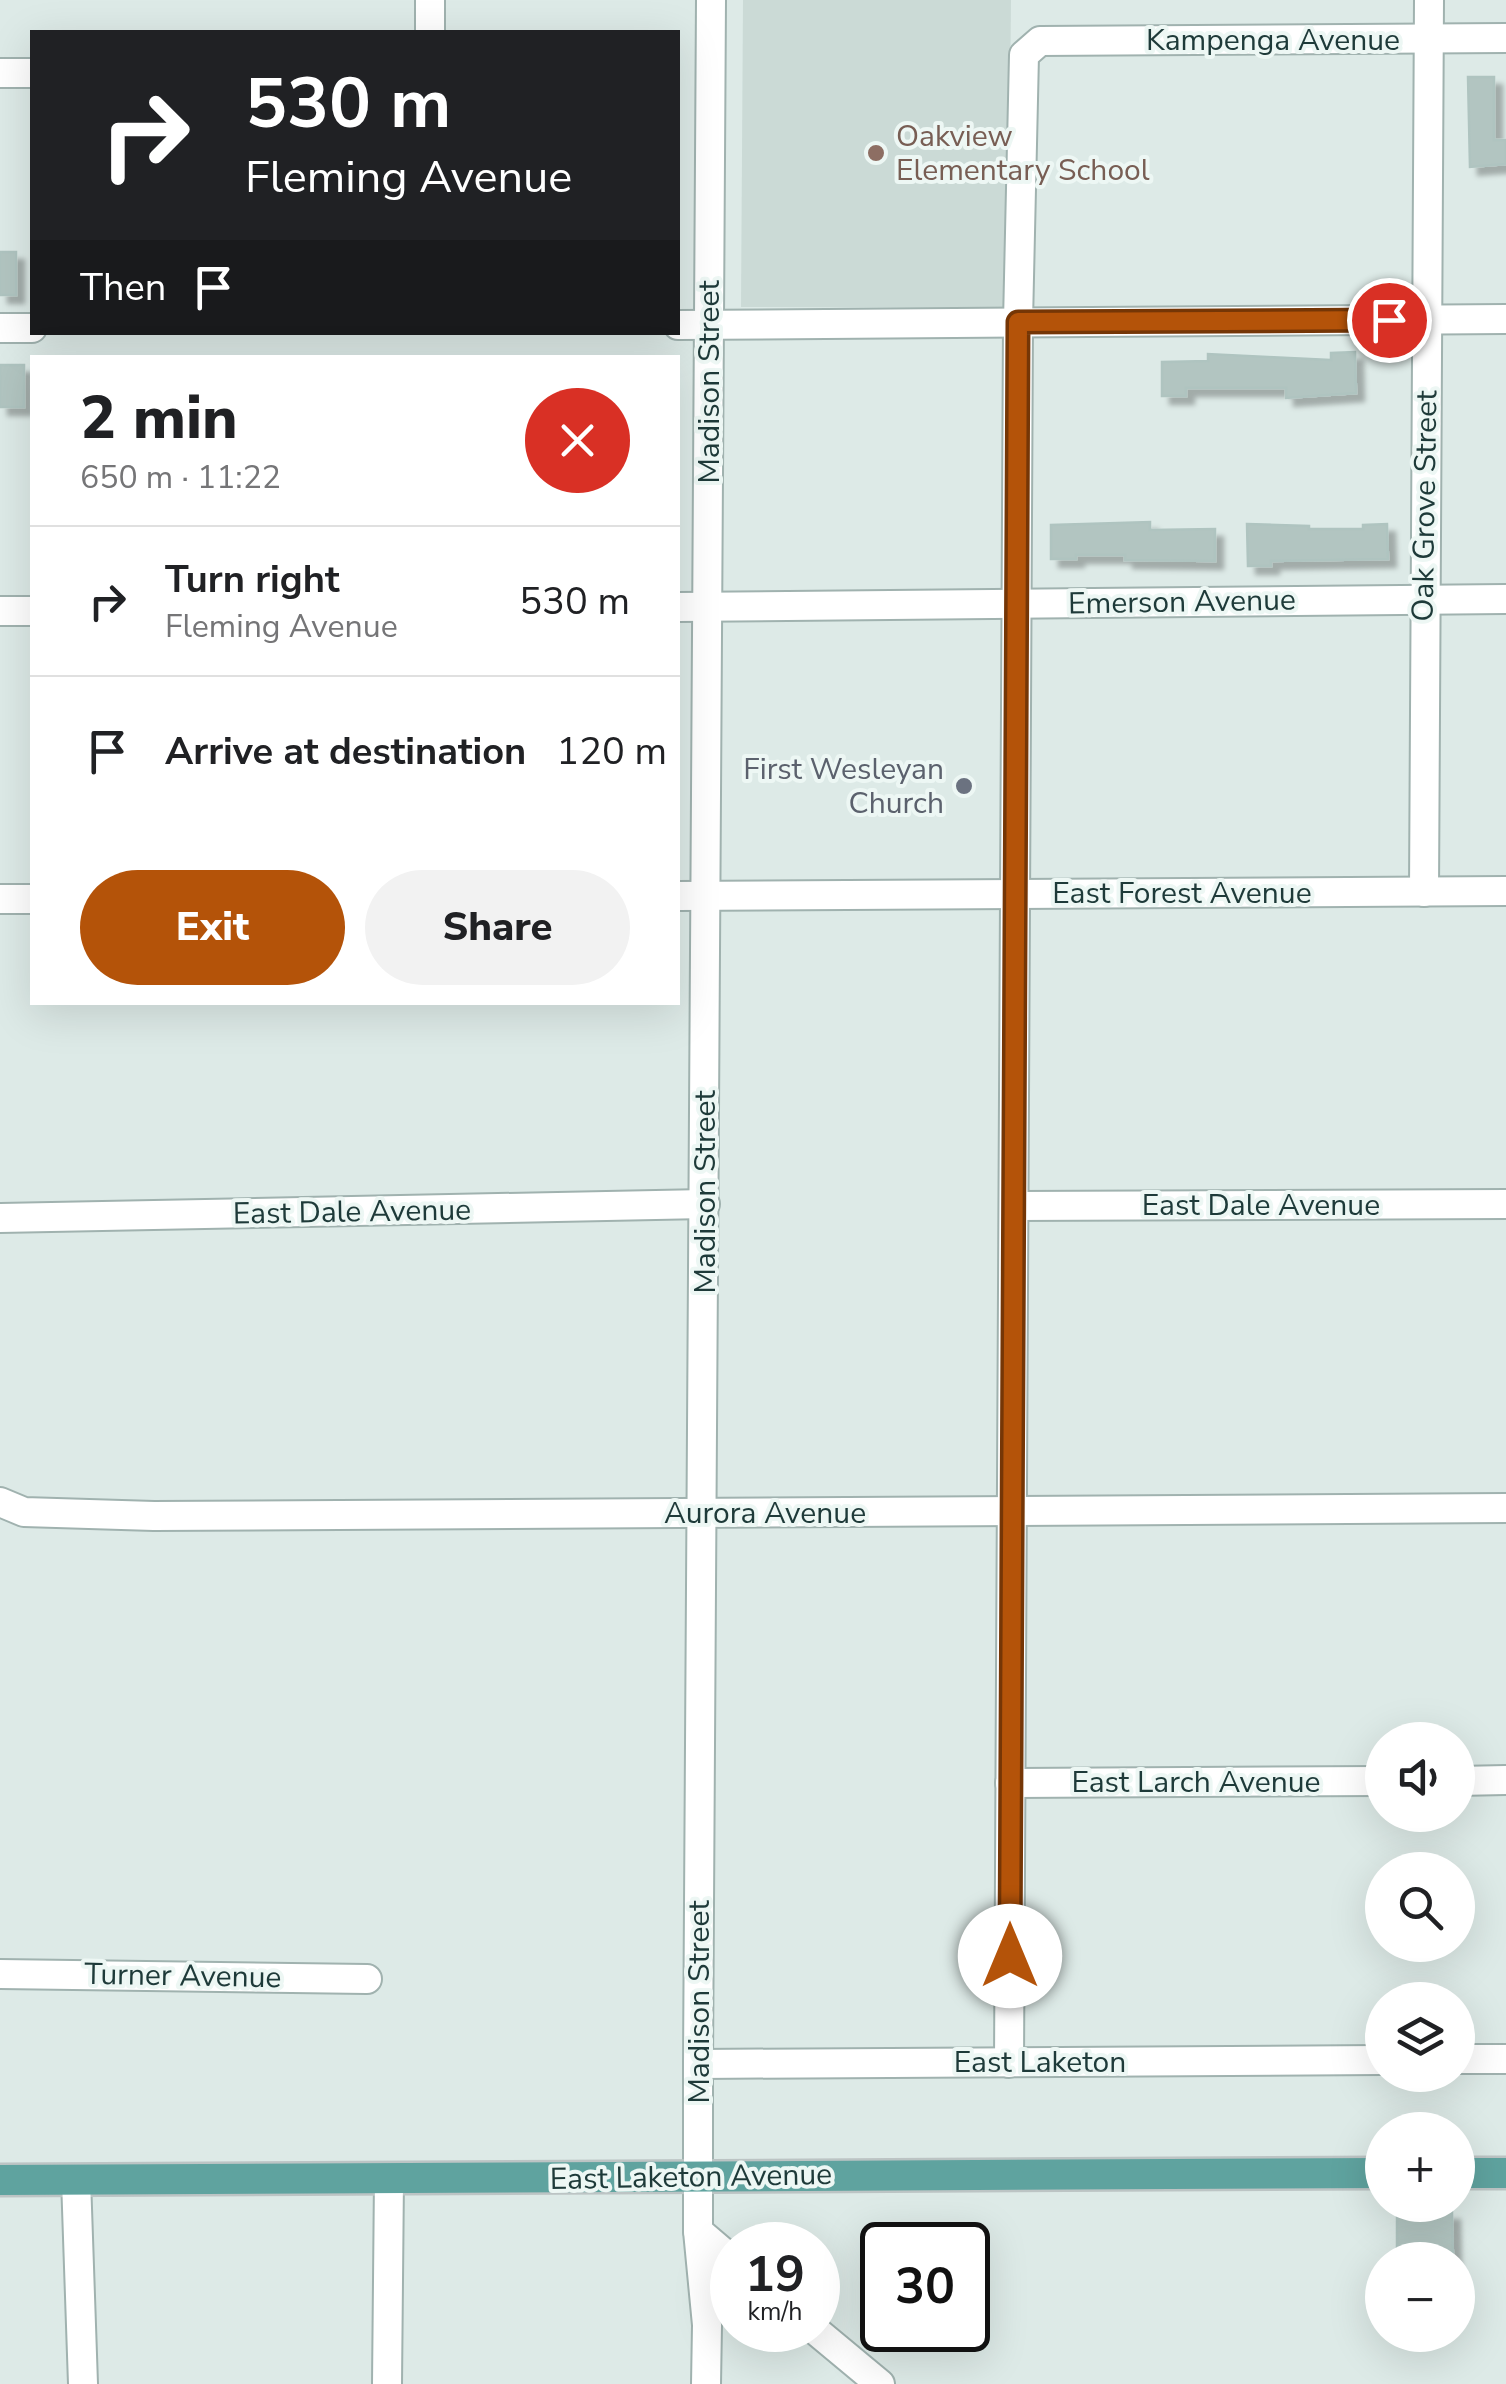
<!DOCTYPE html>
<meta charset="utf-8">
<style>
:root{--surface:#fff;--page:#f2f2f2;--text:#202124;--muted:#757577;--line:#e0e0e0;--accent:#b45309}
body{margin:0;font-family:"Nunito Sans",sans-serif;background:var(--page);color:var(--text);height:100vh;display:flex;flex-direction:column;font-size:38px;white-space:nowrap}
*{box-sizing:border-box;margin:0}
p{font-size:32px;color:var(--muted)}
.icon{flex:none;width:55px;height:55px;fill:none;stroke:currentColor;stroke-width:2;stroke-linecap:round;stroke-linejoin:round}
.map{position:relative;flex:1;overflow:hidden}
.drawer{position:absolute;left:30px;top:355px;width:650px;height:650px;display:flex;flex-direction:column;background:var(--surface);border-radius:0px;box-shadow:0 10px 40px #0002}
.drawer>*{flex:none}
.guide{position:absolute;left:30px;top:30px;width:650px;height:305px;border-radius:0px;box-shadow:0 10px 40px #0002;background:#202124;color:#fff;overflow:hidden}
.tools{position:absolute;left:1365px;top:1722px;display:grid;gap:20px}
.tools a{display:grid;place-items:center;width:110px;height:110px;border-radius:50%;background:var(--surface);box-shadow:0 10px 40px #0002;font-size:50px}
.speed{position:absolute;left:710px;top:2222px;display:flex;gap:20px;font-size:50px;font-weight:700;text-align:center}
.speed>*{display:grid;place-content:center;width:130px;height:130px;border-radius:50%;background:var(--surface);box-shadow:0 10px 40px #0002;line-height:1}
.speed small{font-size:25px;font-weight:400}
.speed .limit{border:5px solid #111;border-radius:15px;background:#fff;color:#111}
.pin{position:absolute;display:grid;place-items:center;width:85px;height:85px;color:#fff;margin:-42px;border:5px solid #fff;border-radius:50%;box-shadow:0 2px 10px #0007}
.me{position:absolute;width:110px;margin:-55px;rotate:0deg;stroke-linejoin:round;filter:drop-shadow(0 0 8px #0008)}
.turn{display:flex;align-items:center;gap:35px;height:210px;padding:0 50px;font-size:45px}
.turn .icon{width:130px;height:130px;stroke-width:2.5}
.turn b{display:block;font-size:70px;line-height:85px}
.then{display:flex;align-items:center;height:95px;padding:0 50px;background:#0003;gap:20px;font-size:38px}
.round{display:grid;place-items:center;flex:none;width:105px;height:105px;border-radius:52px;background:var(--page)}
.overview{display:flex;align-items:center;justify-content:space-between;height:170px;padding:0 50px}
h1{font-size:60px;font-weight:800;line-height:75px}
.cta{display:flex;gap:20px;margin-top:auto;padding:20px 50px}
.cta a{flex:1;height:115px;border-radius:60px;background:var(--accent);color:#fff;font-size:40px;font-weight:800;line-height:115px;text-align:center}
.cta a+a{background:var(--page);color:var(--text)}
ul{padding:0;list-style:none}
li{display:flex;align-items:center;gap:30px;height:150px;padding:0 50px;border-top:2px solid var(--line)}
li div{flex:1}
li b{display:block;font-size:38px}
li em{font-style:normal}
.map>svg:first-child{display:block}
.built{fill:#cbdad6}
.building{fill:#b2c5c1;stroke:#afc4c0;stroke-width:2.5;filter:url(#shadow)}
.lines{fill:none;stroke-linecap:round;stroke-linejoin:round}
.minor-casing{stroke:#a0b2af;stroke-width:32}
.major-casing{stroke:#bcc4c4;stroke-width:35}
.minor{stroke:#fff;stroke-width:28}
.major{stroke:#5fa39f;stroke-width:30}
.route-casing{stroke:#753606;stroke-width:25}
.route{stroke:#b45309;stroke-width:18}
.education-dot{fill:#8d6e63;stroke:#edf7f4;stroke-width:4}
.worship-dot{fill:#6b7280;stroke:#edf7f4;stroke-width:4}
.labels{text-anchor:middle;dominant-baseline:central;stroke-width:8;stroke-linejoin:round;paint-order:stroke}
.street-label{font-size:30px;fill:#1e3a39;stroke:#edf7f4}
.education-label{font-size:30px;fill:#785e54;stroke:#edf7f4;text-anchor:start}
.worship-label{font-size:30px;fill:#5b616d;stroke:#edf7f4;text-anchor:end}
</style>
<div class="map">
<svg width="1506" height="2384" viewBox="0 0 1506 2384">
<defs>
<filter id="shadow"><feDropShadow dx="8" dy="8" stdDeviation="2.5" flood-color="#0004"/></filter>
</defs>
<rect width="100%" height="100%" fill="#ddeae7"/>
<path class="built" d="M743,0H1011L1008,308L741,307Z"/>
<g class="building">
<path d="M1468,77H1494V140H1506V164L1470,167Z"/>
<rect x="0" y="252" width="16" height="43"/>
<path d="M1355,352L1356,393L1286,398V388H1186V396H1162V362L1208,361V354L1331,360V353Z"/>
<rect x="0" y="365" width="24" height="42"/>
<path d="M1150,522V530L1215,529V561L1125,560V555H1076V559H1051V525Z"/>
<path d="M1247,524L1309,526V529H1363V525L1387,524L1388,559L1271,561V566H1248Z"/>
<path d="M1452,2212L1453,2260H1397V2213Z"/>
</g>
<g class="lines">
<defs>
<g id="minor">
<path d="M430,32V0"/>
<path d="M0,73H32"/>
<path d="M678,325L1506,319"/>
<path d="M0,328H32"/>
<path d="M678,607L1506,599"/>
<path d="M0,611H32"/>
<path d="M1424,892L1429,0"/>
<path d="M678,896L1506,891"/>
<path d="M0,899H32"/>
<path d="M1015,1206L1506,1204"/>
<path d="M0,1218L705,1204"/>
<path d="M0,1502L24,1512L154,1516L1506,1508"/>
<path d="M1458,1781L1506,1780"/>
<path d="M1010,1783L1382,1781"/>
<path d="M0,1974L367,1979"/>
<path d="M1458,2059H1506"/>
<path d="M1009,2063L1018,322L1024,55L1040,41L1506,38"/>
<path d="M698,2064L1382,2060"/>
<path d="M76,2179L83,2384"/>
<path d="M698,2231L732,2260"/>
<path d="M815,2330L880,2384"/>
<path d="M387,2384L389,2178"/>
<path d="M706,2384L707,2325L698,2231V2064L711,0"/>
</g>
<g id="major">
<path d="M1458,2173H1506"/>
<path d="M0,2180L1382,2173"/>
</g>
</defs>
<use href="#minor" class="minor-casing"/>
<use href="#major" class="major-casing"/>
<use href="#minor" class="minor"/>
<use href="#major" class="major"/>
</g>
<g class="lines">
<defs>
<path id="route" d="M1010,1956L1018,322L1389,320"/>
</defs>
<use href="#route" class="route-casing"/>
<use href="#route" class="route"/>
</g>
<circle class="education-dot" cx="876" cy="153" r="10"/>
<circle class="worship-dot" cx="964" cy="786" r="10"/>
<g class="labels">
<g class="street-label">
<text x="1273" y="40">Kampenga Avenue</text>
<text transform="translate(709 382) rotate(-90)">Madison Street</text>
<text transform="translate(1425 506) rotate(-89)">Oak Grove Street</text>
<text transform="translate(1182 602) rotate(-1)">Emerson Avenue</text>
<text x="1182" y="893">East Forest Avenue</text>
<text transform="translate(705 1192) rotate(-90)">Madison Street</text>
<text x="1261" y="1205">East Dale Avenue</text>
<text transform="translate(352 1212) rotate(-1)">East Dale Avenue</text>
<text x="765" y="1513">Aurora Avenue</text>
<text x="1196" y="1782">East Larch Avenue</text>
<text transform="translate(183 1976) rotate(1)">Turner Avenue</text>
<text transform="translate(699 2002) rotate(-90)">Madison Street</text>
<text x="1040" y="2062">East Laketon</text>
<text transform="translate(691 2177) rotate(-1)">East Laketon Avenue</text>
</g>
<g class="education-label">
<text x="896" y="136">Oakview<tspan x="896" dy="34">Elementary School</tspan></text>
</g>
<g class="worship-label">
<text x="944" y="769">First Wesleyan<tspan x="944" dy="34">Church</tspan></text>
</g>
</g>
</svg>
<div class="tools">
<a><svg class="icon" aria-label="sound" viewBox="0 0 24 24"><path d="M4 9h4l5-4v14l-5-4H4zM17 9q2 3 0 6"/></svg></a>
<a><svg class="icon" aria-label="search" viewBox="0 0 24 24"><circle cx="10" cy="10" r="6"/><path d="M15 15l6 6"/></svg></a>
<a><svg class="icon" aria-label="layers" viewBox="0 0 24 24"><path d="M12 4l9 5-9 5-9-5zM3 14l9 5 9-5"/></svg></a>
<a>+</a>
<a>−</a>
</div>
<div class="speed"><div>19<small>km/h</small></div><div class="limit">30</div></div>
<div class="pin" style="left:1389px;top:320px;background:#d93025"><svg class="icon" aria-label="arrive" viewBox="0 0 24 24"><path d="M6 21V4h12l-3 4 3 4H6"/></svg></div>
<svg class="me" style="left:1010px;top:1956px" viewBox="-20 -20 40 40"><circle r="19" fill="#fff"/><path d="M0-13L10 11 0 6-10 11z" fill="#b45309"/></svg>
<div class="guide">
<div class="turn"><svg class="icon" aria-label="right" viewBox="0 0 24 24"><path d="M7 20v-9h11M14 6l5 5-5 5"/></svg><div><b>530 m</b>Fleming Avenue</div></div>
<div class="then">Then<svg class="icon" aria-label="arrive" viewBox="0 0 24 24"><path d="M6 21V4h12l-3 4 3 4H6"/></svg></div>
</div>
<section class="drawer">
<div class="overview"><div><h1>2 min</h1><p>650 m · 11:22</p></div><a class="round" style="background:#d93025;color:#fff"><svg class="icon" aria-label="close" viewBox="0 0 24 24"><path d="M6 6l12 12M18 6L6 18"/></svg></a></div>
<ul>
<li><svg class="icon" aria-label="right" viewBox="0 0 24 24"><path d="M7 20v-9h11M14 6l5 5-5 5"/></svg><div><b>Turn right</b><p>Fleming Avenue</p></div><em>530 m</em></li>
<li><svg class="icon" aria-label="arrive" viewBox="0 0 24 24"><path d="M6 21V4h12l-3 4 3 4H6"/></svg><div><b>Arrive at destination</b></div><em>120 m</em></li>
</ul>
<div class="cta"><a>Exit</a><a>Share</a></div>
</section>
</div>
